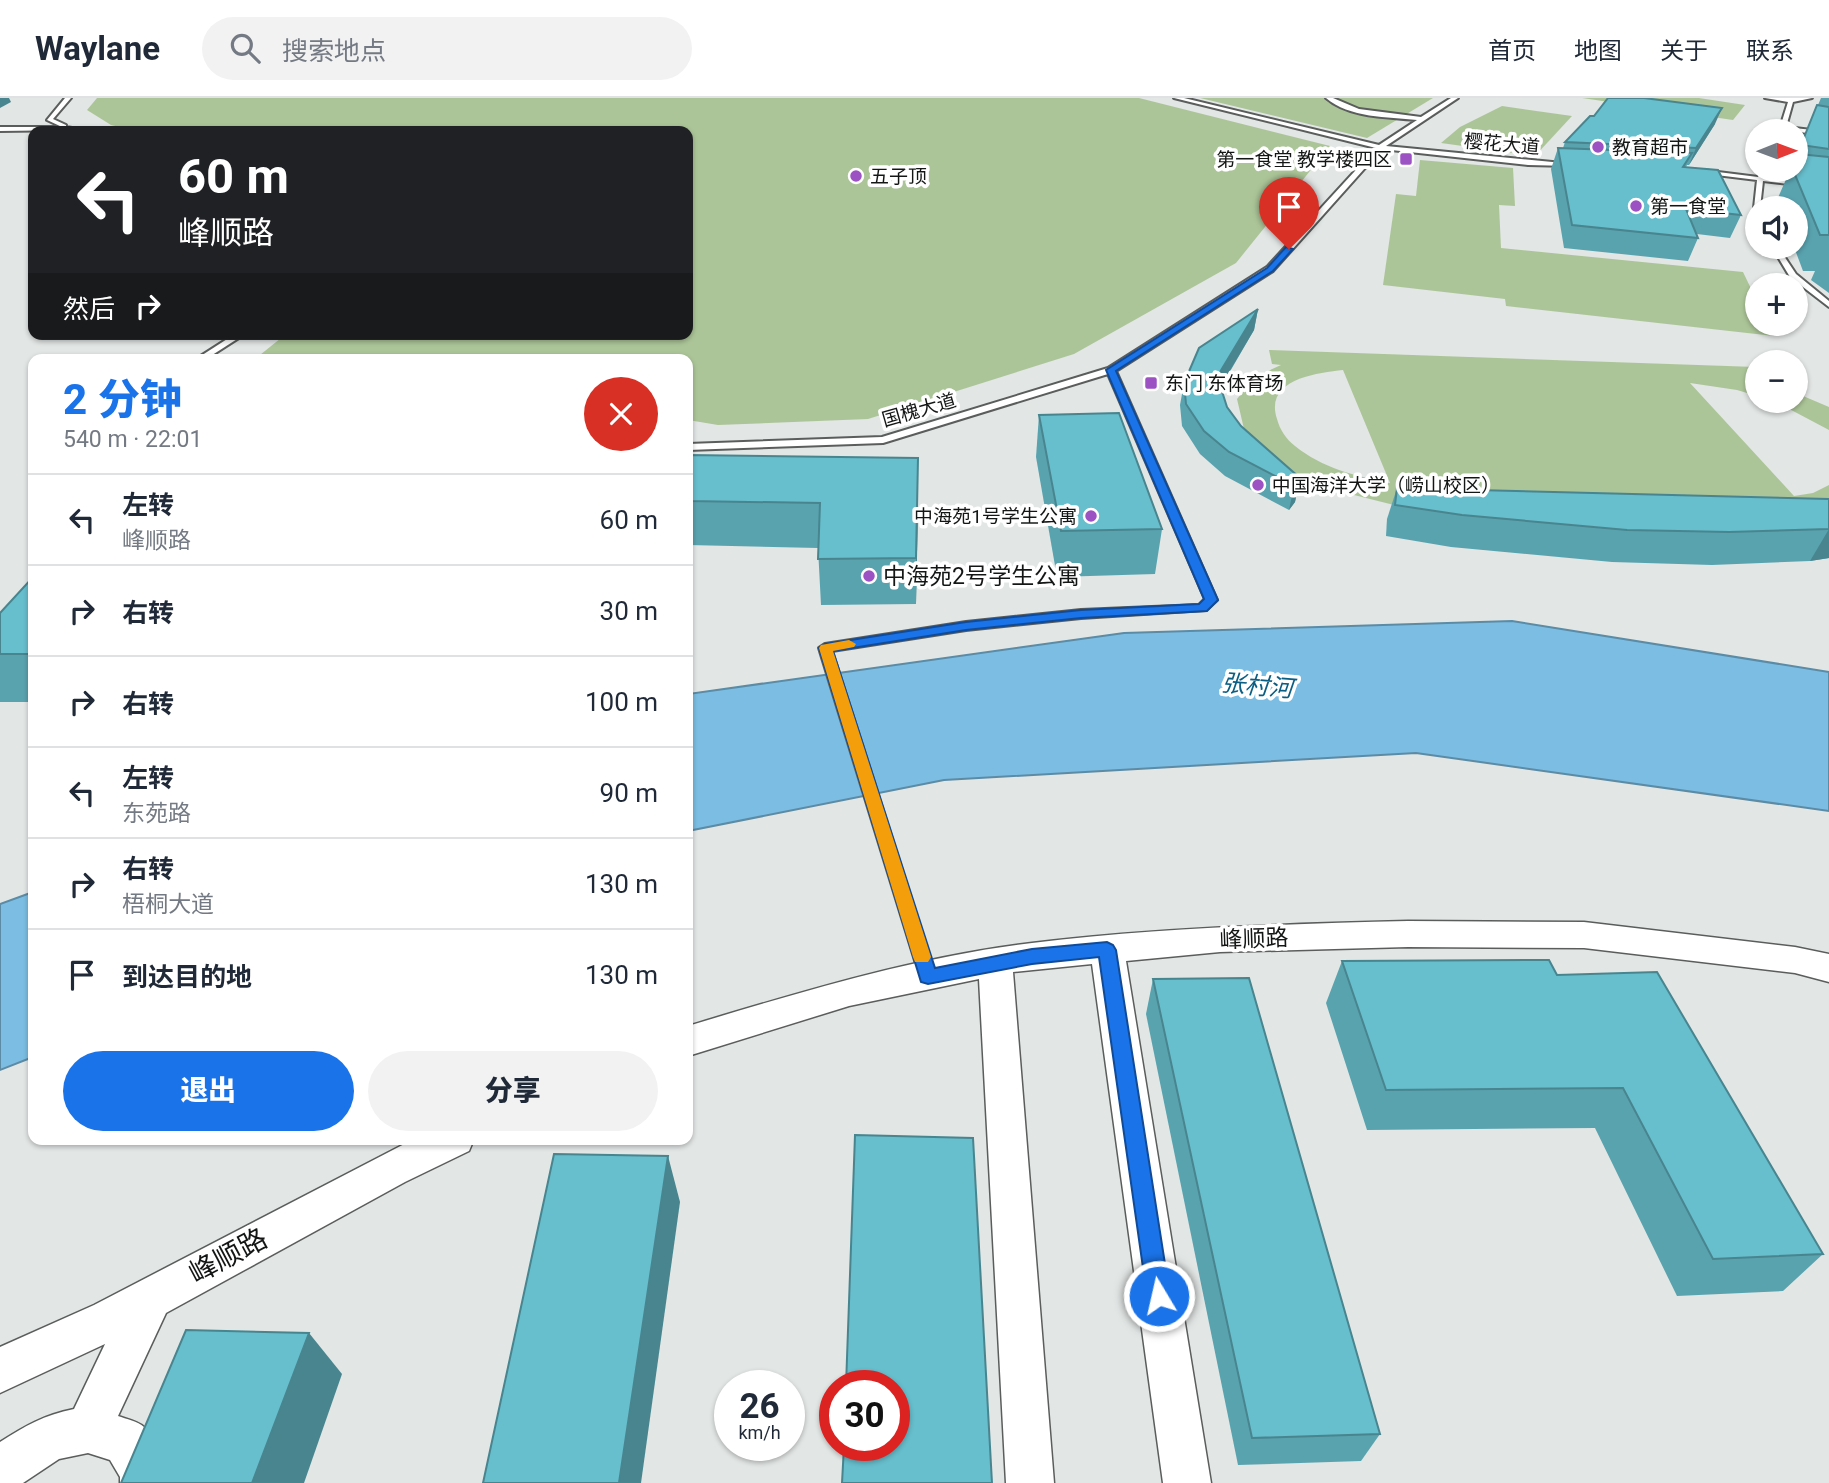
<!DOCTYPE html>
<html lang="zh">
<meta charset="utf-8">
<style>
:root{--surface:#fff;--page:#f2f2f3;--text:#1f2937;--muted:#747a83;--line:#e0e1e3;--accent:#1a73e8}
body{margin:0;font-family:Roboto,"Noto Sans SC",sans-serif;background:var(--page);color:var(--text);height:100vh;display:flex;flex-direction:column;font-size:26px;white-space:nowrap}
*{box-sizing:border-box;margin:0}
p{font-size:23px;color:var(--muted)}
.icon{flex:none;width:38px;height:38px;fill:none;stroke:currentColor;stroke-width:2;stroke-linecap:round;stroke-linejoin:round}
.map{position:relative;flex:1;overflow:hidden}
.drawer{position:absolute;left:28px;top:256px;width:665px;height:791px;display:flex;flex-direction:column;background:var(--surface);border-radius:14px;box-shadow:0 2px 5px #0004}
.drawer>*{flex:none}
.hud{position:absolute;left:28px;top:28px;width:665px;height:214px;border-radius:14px;box-shadow:0 2px 5px #0004;background:#202124;color:#fff;overflow:hidden}
.needle{width:46px;rotate:89deg}
.tools{position:absolute;left:1745px;top:21px;display:grid;gap:14px}
.tools a{display:grid;place-items:center;width:63px;height:63px;border-radius:50%;background:var(--surface);box-shadow:0 2px 5px #0004;font-size:35px}
.speed{position:absolute;left:714px;top:1272px;display:flex;gap:14px;font-size:35px;font-weight:700;text-align:center}
.speed>*{display:grid;place-content:center;width:91px;height:91px;border-radius:50%;background:var(--surface);box-shadow:0 2px 5px #0004;line-height:1}
.speed small{font-size:18px;font-weight:400}
.speed .limit{border:10px solid #d22;background:#fff;color:#111}
.pin{position:absolute;display:grid;place-items:center;width:60px;height:60px;color:#fff;margin:-72px -30px;border-radius:50% 50% 50% 0;rotate:-45deg;box-shadow:0 0 7px #0007}
.pin .icon{rotate:45deg}
.me{position:absolute;width:77px;margin:-38px;rotate:351deg;stroke-linejoin:round;filter:drop-shadow(0 0 5px #0008)}
.turn{display:flex;align-items:center;gap:24px;height:147px;padding:0 35px;font-size:32px}
.turn .icon{width:91px;height:91px;stroke-width:2.5}
.turn b{display:block;font-size:49px;line-height:60px}
.then{display:flex;align-items:center;height:66px;padding:0 35px;background:#0003;gap:14px;font-size:26px}
.round{display:grid;place-items:center;flex:none;width:74px;height:74px;border-radius:37px;background:var(--page)}
.summary{display:flex;align-items:center;justify-content:space-between;height:119px;padding:0 35px}
h1{font-size:42px;font-weight:800;line-height:52px;color:var(--accent)}
.primary-button{display:flex;gap:14px;margin-top:auto;padding:14px 35px}
.primary-button a{flex:1;height:80px;border-radius:42px;background:var(--accent);color:#fff;font-size:28px;font-weight:800;line-height:80px;text-align:center}
.primary-button a+a{background:var(--page);color:var(--text)}
ul{padding:0;list-style:none}
li{display:flex;align-items:center;gap:21px;height:91px;padding:0 35px;border-top:2px solid var(--line)}
li div{flex:1}
li b{display:block;font-size:26px}
li em{font-style:normal}
header{display:flex;align-items:center;gap:42px;box-sizing:border-box;height:98px;padding:0 35px;background:var(--surface);border-bottom:2px solid var(--line)}
header strong{font-size:33px}
nav{display:flex;gap:38px;margin-inline-start:auto;font-size:24px}
.search{width:490px;height:63px;background:var(--page);display:flex;align-items:center;gap:18px;box-sizing:border-box;padding:0 24px;border-radius:38px;color:var(--muted);font-size:26px}
.map>svg:first-child{display:block}
.green{fill:#acc598;fill-rule:evenodd}
.water{fill:#7bbde3;stroke:#5c8ba5;stroke-width:2}
.lines{fill:none;stroke-linecap:round;stroke-linejoin:round}
.service-casing{stroke:#5a5d5c;stroke-width:4}
.minor-casing{stroke:#5a5d5c;stroke-width:3}
.service{fill:#fff;fill-rule:evenodd}
.minor{fill:#fff;fill-rule:evenodd}
.wall{fill:#59a3af}
.shaded-wall{fill:#48858f}
.building{fill:#67becc;stroke:#48858f;stroke-width:2}
.route{fill:#1a73e8;stroke:#114b97;stroke-width:2}
.slow{fill:#f59e0b}
.poi-dot{fill:#9d52c4;stroke:#fff;stroke-width:2.5}
.labels{text-anchor:middle;dominant-baseline:central;stroke-width:7;stroke-linejoin:round;paint-order:stroke}
.far-street-label{font-size:19px;fill:#141615;stroke:#fff}
.far-poi-label{font-size:19px;fill:#141615;stroke:#fff;text-anchor:start}
.poi-label{font-size:23px;fill:#141615;stroke:#fff;text-anchor:start}
.street-label{font-size:23px;fill:#141615;stroke:#fff}
.water-label{font-size:24px;font-style:italic;fill:#0b5e83;stroke:#fff}
.near-street-label{font-size:28px;fill:#141615;stroke:#fff}
</style>
<header>
<strong>Waylane</strong>
<div class="search"><svg class="icon" aria-label="search" viewBox="0 0 24 24"><circle cx="10" cy="10" r="6"/><path d="M15 15l6 6"/></svg>搜索地点</div>
<nav><a>首页</a><a>地图</a><a>关于</a><a>联系</a></nav>
</header>
<div class="map">
<svg width="1829" height="1385" viewBox="0 0 1829 1385">
<rect width="100%" height="100%" fill="#e2e6e5"/>
<g class="green">
<path d="M97,0H1139L1330,48L1236,165L1074,256L868,321L718,327L688,322V261H255L286,236H688V33H137L111,27L87,12Z"/>
<path d="M1200,0H1433L1367,40Z"/>
<path d="M1582,0H1699L1745,7L1733,22Z"/>
<path d="M1502,8L1572,18L1535,58L1441,45L1460,29Z"/>
<path d="M1420,62L1513,70L1515,108L1499,107L1501,150L1743,174L1757,203V226H1768L1774,238L1506,208L1505,201L1383,187L1396,96L1416,98Z"/>
<path d="M1269,252L1756,269L1757,298L1737,292L1690,285L1794,398L1813,395L1829,387V419L1394,407L1330,391L1299,379L1244,331L1237,301L1255,279L1281,267L1272,266ZM1343,272L1390,385H1389C1356,378 1322,370 1295,348C1286,341 1280,332 1277,321C1264,282 1315,275 1343,272Z"/>
<path d="M1796,295L1829,309V332L1774,303H1796Z"/>
</g>
<g class="water">
<path d="M1512,523L1829,574V713L1416,655L944,682L688,733V596L1124,535Z"/>
<path d="M33,794V959L0,972V806Z"/>
</g>
<g class="lines">
<defs>
<g id="service">
<path d="M65,0H71L53,21L66,27V29L72,30V32L0,33V29H62L47,22Z"/>
<path d="M1174,0H1184L1379,47L1417,22C1388,19 1349,20 1326,0H1333L1359,11L1421,19L1451,0H1458L1386,48L1573,66L1570,68L1528,67L1382,51L1273,173L1116,273L1217,502L1206,512L1081,520L966,532L832,553L936,879L934,884L928,885L922,884L920,879L819,550L825,546L966,524L1081,512L1199,507L1205,501L1108,276L883,345L688,352V346L882,339L1108,270L1267,169L1376,50Z"/>
<path d="M1765,0H1812L1793,4L1786,29L1829,34V38L1785,32L1779,33L1788,4Z"/>
<path d="M1702,72L1758,79L1761,72H1767L1764,79L1829,87V91L1763,83L1760,110L1757,112L1754,110L1757,82L1700,75Z"/>
<path d="M1772,149H1778L1796,176L1829,203V209L1790,179Z"/>
<path d="M235,236H245L206,261H196Z"/>
</g>
<g id="minor">
<path d="M1408,823L1584,824L1795,849L1829,856V884L1795,875L1584,850L1408,849L1220,854L1126,863L1211,1385H1163L1092,866L1013,874L1054,1385H1006L979,881L849,908L688,958V928C801,894 915,859 1032,845C1157,830 1283,826 1408,823Z"/>
<path d="M414,1041H474L469,1053L405,1084L166,1215L118,1318C126,1321 138,1323 144,1329C156,1343 168,1367 168,1385H120V1379L110,1362L88,1355L59,1361L23,1385H0V1344C25,1328 44,1317 74,1311L105,1246L0,1295V1249L94,1207Z"/>
</g>
</defs>
<use href="#service" class="service-casing"/>
<use href="#minor" class="minor-casing"/>
<use href="#service" class="service"/>
<use href="#minor" class="minor"/>
</g>
<g class="wall">
<path d="M1821,0H1829V195L1811,182L1815,173H1803L1794,149H1796V110H1780L1777,102L1790,72H1796V58Z"/>
<path d="M1715,26L1689,67H1687L1686,69L1741,117L1730,140L1697,136L1698,140L1688,163L1564,150L1551,71L1558,50H1563L1565,44Z"/>
<path d="M1258,211L1254,232L1221,289L1227,309L1241,328L1300,380L1295,404L1289,412L1225,378L1200,356L1182,328L1180,307L1184,285Z"/>
<path d="M1039,317L1162,431L1155,476L1057,479L1036,359Z"/>
<path d="M688,357L918,403L916,506L821,507L818,450L688,447Z"/>
<path d="M1397,390L1829,401V460L1810,463L1712,467L1612,464L1451,449L1386,438L1387,421Z"/>
<path d="M33,479V604H0V515Z"/>
<path d="M1342,863L1557,877L1823,1156L1783,1193L1677,1198L1595,1030L1367,1032L1326,905Z"/>
<path d="M1153,881L1380,1336L1361,1363L1238,1367L1146,916Z"/>
</g>
<g class="shaded-wall">
<path d="M0,0H9L11,4L0,10Z"/>
<path d="M1722,10L1715,26L1689,67L1696,50Z"/>
<path d="M1258,211L1254,232L1216,296L1220,274Z"/>
<path d="M918,360V403L916,506V460Z"/>
<path d="M1300,380L1295,404L1289,412L1294,388Z"/>
<path d="M1829,431V460L1810,463Z"/>
<path d="M668,1058L680,1104L641,1385H619Z"/>
<path d="M309,1235L342,1276L304,1385H252Z"/>
</g>
<g class="building">
<path d="M1608,0H1644L1722,10L1696,50L1565,44L1590,18H1594Z"/>
<path d="M1817,7L1829,9V51L1801,47Z"/>
<path d="M1558,50L1692,55L1683,69L1718,72L1741,117L1686,111L1698,140L1572,127Z"/>
<path d="M1798,56L1829,59V137H1820L1793,72H1796V61Z"/>
<path d="M1258,211L1220,274V287L1227,309L1241,328L1300,380L1294,388L1229,354L1204,333L1186,306L1184,285L1199,250Z"/>
<path d="M1119,315L1162,431L1061,433L1039,317Z"/>
<path d="M688,357L918,360L916,460L818,461L820,405L688,403Z"/>
<path d="M1397,390L1829,401V431L1729,434L1627,432L1462,417L1395,407Z"/>
<path d="M33,479V556H0V515Z"/>
<path d="M1549,862L1557,877L1657,874L1823,1156L1713,1161L1623,990L1386,992L1342,863Z"/>
<path d="M1249,880L1380,1336L1252,1340L1153,881Z"/>
<path d="M855,1037L973,1040L992,1385H842L844,1348H894V1288H846Z"/>
<path d="M554,1056L668,1058L619,1385H483Z"/>
<path d="M186,1232L309,1235L252,1385H121Z"/>
</g>
<path class="route" d="M1286,149L1293,151L1273,173L1116,273L1218,502L1207,513L1081,520L966,532L833,553L935,870L1032,851L1107,844L1113,847L1116,852L1170,1198L1167,1206L1159,1210L1151,1206L1147,1198L1099,859L1032,866L928,886L921,884L819,550L825,546L966,524L1081,512L1199,506L1204,501L1106,272L1267,170Z"/>
<path class="slow" d="M849,542L856,546L854,549L833,553L931,859L928,864H915L913,859L819,550L821,547Z"/>
<g class="poi-dot">
<circle cx="1598" cy="49" r="7"/>
<rect x="1399" y="54" width="14" height="14" rx="3.5"/>
<circle cx="856" cy="78" r="7"/>
<circle cx="1636" cy="108" r="7"/>
<rect x="1144" y="278" width="14" height="14" rx="3.5"/>
<circle cx="1258" cy="387" r="7"/>
<circle cx="1091" cy="418" r="7"/>
<circle cx="869" cy="478" r="7"/>
</g>
<g class="labels">
<g class="far-street-label">
<text transform="translate(1502 46) rotate(5)">樱花大道</text>
<text transform="translate(919 312) rotate(-16)">国槐大道</text>
</g>
<g class="far-poi-label">
<text x="1612" y="49">教育超市</text>
<text x="1392" y="61" text-anchor="end">第一食堂 教学楼四区</text>
<text x="870" y="78">五子顶</text>
<text x="1650" y="108">第一食堂</text>
<text x="1165" y="285">东门 东体育场</text>
<text x="1272" y="387">中国海洋大学（崂山校区）</text>
<text x="1077" y="418" text-anchor="end">中海苑1号学生公寓</text>
</g>
<g class="poi-label">
<text x="883" y="478">中海苑2号学生公寓</text>
</g>
<g class="street-label">
<text transform="translate(1254 841) rotate(-2)">峰顺路</text>
</g>
<g class="water-label">
<text transform="translate(1257 588) rotate(5)">张村河</text>
</g>
<g class="near-street-label">
<text transform="translate(228 1158) rotate(-28)">峰顺路</text>
</g>
</g>
</svg>
<div class="tools">
<a><svg class="needle" viewBox="-14 -14 28 28"><path d="M0-13l5 13h-10z" fill="#e53935"/><path d="M0 13l5-13h-10z" fill="#747a83"/></svg></a>
<a><svg class="icon" aria-label="sound" viewBox="0 0 24 24"><path d="M4 9h4l5-4v14l-5-4H4zM17 9q2 3 0 6"/></svg></a>
<a>+</a>
<a>−</a>
</div>
<div class="speed"><div>26<small>km/h</small></div><div class="limit">30</div></div>
<div class="pin" style="left:1289px;top:151px;background:#d93025"><svg class="icon" aria-label="arrive" viewBox="0 0 24 24"><path d="M6 21V4h12l-3 4 3 4H6"/></svg></div>
<svg class="me" style="left:1159px;top:1198px" viewBox="-20 -20 40 40"><circle r="17" fill="#1a73e8" stroke="#fff" stroke-width="3"/><path d="M0-11L8 9 0 5-8 9z" fill="#fff"/></svg>
<div class="hud">
<div class="turn"><svg class="icon" aria-label="left" viewBox="0 0 24 24"><path d="M17 20v-9H6M10 6l-5 5 5 5"/></svg><div><b>60 m</b>峰顺路</div></div>
<div class="then">然后<svg class="icon" aria-label="right" viewBox="0 0 24 24"><path d="M7 20v-9h11M14 6l5 5-5 5"/></svg></div>
</div>
<section class="drawer">
<div class="summary"><div><h1>2 分钟</h1><p>540 m · 22:01</p></div><a class="round" style="background:#d93025;color:#fff"><svg class="icon" aria-label="close" viewBox="0 0 24 24"><path d="M6 6l12 12M18 6L6 18"/></svg></a></div>
<ul>
<li><svg class="icon" aria-label="left" viewBox="0 0 24 24"><path d="M17 20v-9H6M10 6l-5 5 5 5"/></svg><div><b>左转</b><p>峰顺路</p></div><em>60 m</em></li>
<li><svg class="icon" aria-label="right" viewBox="0 0 24 24"><path d="M7 20v-9h11M14 6l5 5-5 5"/></svg><div><b>右转</b></div><em>30 m</em></li>
<li><svg class="icon" aria-label="right" viewBox="0 0 24 24"><path d="M7 20v-9h11M14 6l5 5-5 5"/></svg><div><b>右转</b></div><em>100 m</em></li>
<li><svg class="icon" aria-label="left" viewBox="0 0 24 24"><path d="M17 20v-9H6M10 6l-5 5 5 5"/></svg><div><b>左转</b><p>东苑路</p></div><em>90 m</em></li>
<li><svg class="icon" aria-label="right" viewBox="0 0 24 24"><path d="M7 20v-9h11M14 6l5 5-5 5"/></svg><div><b>右转</b><p>梧桐大道</p></div><em>130 m</em></li>
<li><svg class="icon" aria-label="arrive" viewBox="0 0 24 24"><path d="M6 21V4h12l-3 4 3 4H6"/></svg><div><b>到达目的地</b></div><em>130 m</em></li>
</ul>
<div class="primary-button"><a>退出</a><a>分享</a></div>
</section>
</div>
